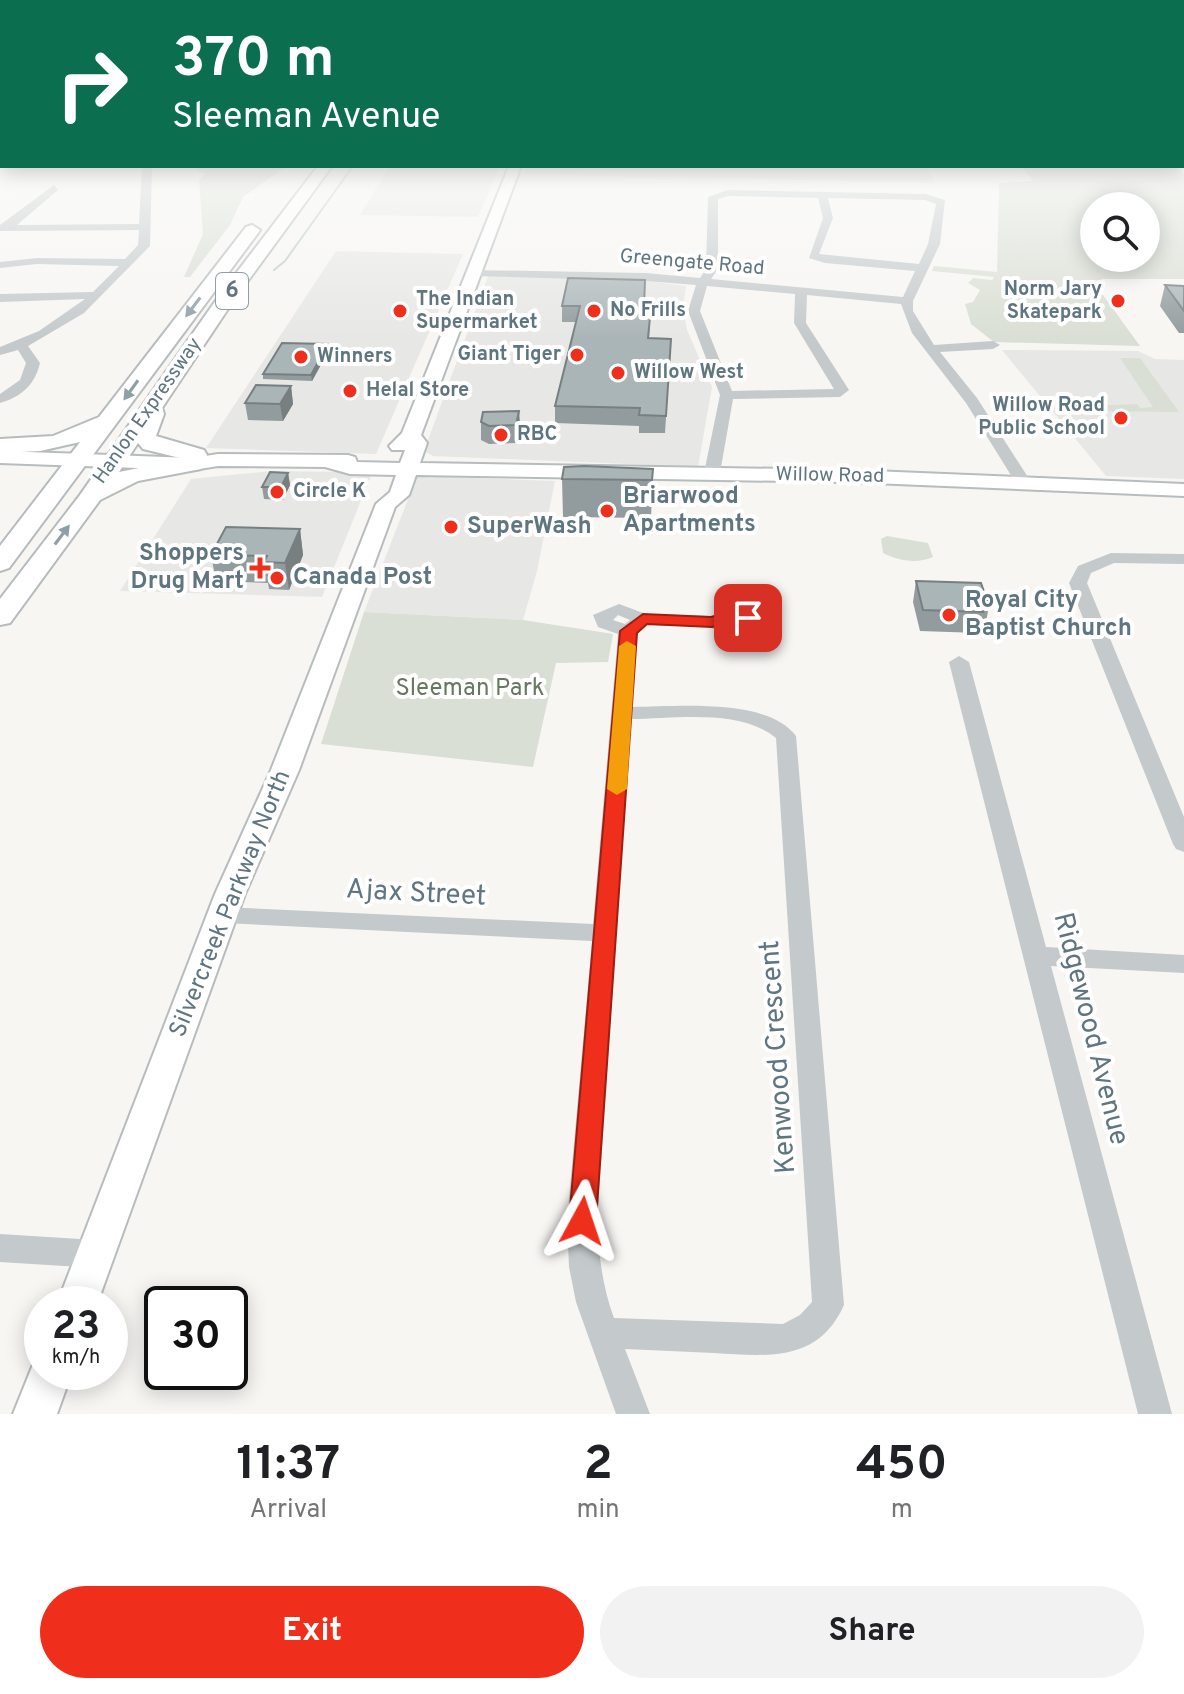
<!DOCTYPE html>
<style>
:root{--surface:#fff;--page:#f2f2f2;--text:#202124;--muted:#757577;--accent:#ef2f1b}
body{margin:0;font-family:Overpass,sans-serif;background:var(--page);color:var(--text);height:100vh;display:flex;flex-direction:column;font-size:30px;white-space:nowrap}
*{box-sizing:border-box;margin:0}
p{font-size:26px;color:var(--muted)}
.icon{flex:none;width:44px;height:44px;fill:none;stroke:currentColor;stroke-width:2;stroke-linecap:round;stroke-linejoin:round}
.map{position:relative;height:1414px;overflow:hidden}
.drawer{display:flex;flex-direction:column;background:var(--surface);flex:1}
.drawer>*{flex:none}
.guide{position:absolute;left:0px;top:0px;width:1184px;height:168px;box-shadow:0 4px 20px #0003;background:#0b6e4f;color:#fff;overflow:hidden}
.fabs{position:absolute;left:1080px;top:192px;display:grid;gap:16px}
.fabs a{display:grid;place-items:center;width:80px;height:80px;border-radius:50%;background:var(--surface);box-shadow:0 4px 20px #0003;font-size:40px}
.speed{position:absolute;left:24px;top:1286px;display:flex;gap:16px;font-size:40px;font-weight:700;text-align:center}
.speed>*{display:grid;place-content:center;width:104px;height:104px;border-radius:50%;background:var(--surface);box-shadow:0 4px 20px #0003;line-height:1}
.speed small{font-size:20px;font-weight:400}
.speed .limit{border:4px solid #111;border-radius:12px;background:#fff;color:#111}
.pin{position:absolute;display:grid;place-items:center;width:68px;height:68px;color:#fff;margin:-34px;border-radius:16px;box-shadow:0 4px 12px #0006}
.me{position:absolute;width:88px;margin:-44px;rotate:5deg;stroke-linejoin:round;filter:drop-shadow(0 0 6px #0008)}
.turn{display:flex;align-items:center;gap:28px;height:168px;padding:0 40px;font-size:36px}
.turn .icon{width:104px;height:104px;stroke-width:2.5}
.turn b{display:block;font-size:56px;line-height:68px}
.eta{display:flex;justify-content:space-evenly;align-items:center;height:136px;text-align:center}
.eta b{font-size:48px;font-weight:700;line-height:56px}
.primary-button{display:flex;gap:16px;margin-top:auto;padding:16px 40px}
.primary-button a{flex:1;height:92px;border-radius:48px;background:var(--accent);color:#fff;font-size:32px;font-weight:700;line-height:92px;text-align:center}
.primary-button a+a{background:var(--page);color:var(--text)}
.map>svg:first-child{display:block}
.built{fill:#e7e8e6}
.green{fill:#d9dfd4;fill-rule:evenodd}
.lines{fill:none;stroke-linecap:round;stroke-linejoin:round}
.stream{stroke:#bac9cc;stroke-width:2}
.major-casing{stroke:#b7bcbf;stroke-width:4}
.highway-casing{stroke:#b6bbbd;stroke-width:4}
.minor{fill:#c4c9cb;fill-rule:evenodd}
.major{fill:#fff;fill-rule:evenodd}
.highway{fill:#fff;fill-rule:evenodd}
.wall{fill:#929c9e}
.shaded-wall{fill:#777f81}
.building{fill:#aab5b8;stroke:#777f81;stroke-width:2}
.oneway{fill:#8f9fa6}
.route{fill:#ef2f1b;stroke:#9b1f12;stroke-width:2}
.slow{fill:#f59e0b}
.poi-dot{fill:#ef2f1b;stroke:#fff;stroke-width:3}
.labels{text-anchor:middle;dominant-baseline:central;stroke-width:8;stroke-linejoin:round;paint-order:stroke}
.far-street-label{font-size:20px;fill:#5f7680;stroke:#fff}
.far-poi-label{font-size:20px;font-weight:bold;fill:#5f7680;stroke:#fff;text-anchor:start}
.shield{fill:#fff;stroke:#8f9fa6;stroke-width:2}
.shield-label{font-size:22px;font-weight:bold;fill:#5f7680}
.poi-label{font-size:24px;font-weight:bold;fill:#5f7680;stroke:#fff;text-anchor:start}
.park-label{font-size:24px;fill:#66785f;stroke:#fff}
.street-label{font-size:24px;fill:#5f7680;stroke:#fff}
.near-street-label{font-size:28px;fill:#5f7680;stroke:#fff}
</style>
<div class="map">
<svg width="1184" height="1414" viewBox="0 0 1184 1414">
<rect width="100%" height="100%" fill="#f7f6f3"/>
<g class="built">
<path d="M390,166H500L478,217L360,215Z"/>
<path d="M527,166H927L934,183L524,174Z"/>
<path d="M336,251L463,254L376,454L206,448Z"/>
<path d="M488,276L648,281L686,286L683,309L687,330L712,387L698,467L433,456L424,451Z"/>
<path d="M1002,350L1138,351L1155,359L1184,360V479L1106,476Z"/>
<path d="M272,471L347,472L371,476L322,597L120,591L191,479Z"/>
<path d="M417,476L555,481L537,571L523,620L364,612Z"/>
</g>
<g class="green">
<path d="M196,166H287L243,197L230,225L190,277H184L203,234L199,179L206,174L197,171Z"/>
<path d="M1022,166L1178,168L1184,174V279H1101L1098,288L1140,346L994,342L971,324L965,304L973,302L980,290L968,283L973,278L992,280L994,277L932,271L934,266L997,272L999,183L1033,181ZM1094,206H1146V258H1094Z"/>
<path d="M1120,358H1140L1179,412L1093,411L1087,406L1137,404L1140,408L1153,407Z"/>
<path d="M887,536L928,543L933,557C916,564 899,561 883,553L881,539Z"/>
<path d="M364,612L523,620L613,634L608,662L556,663L533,767L321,744Z"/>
</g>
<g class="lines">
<path class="stream" d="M274,270L285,261L353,166"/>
<defs>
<g id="major">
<path d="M1182,141H1184V147L1182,146Z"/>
<path d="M509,166H521L421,435L427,443L420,463L848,470L1184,484V496L848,482L416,475L409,495L395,507L299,770L245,894L97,1304H57L215,894L271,770L376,504L390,492L396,475L350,474L325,467L218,466L193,470L0,463V451L193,458L218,454L348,455L355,457L357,462L400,463L405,450H392L389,446L402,433Z"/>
<path d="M42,1355V1372H72L57,1414H13L36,1357Z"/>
</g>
<g id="highway">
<path d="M318,166H332L234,300L162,408L164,414L156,436L204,450L207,455L201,469L138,481L100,500L10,623L0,625V599L80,495L221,293ZM138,443L143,449L184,459L119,472Z"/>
<path d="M252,225L260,230L258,233L9,568L0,571V546L80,442L40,451L0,453V439L53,436L99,417L246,227Z"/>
</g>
</defs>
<use href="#major" class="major-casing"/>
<use href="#highway" class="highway-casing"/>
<g class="minor">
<rect x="0" y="157" width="2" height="6"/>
<path d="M142,166H152L150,246L84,313L28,346L40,363C35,385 21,397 0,403V394L20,380L26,363L18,350L0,355V347L39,331L85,299L0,302V294L93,292L119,266L37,264L0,268V262L37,258L125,259L138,245L139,230L0,231V225L54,185L58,190L17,225L139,224Z"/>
<path d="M728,190L926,194L945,200L940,244L913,301V311L934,345L993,341L1000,345L993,349L940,352L977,398L1033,485L1031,488H1019L966,403L912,333L901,304L807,295L806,323L849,390L840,397L733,399L720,473L712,478L704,473L720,395L688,311L696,285L646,281L473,276L467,273L473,270L646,273L700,278L706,269L708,197ZM728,196L818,198L823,218L809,258L825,263L915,271L903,297L711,279L718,269V199ZM828,198L925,200L936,204L928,244L919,264L819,254L833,218ZM707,286L795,294L794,323L834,389L732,391L700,311Z"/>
<path d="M1111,553L1184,554V564L1114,563L1091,573L1087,583L1184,817V852L1176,849L1173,844L1069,583L1078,566Z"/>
<path d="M619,604L646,614L711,616L737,610L754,614L761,626L759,630L733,637L709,627L647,625L637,633L632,707C676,707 767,697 796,736L844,1305C818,1363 767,1356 714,1353C684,1352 655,1350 625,1349L650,1414H616L576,1302L569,1267L567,1221L592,941L223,923L215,921L211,915L215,909L223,907L593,924L618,634L598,627L593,615ZM618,615L630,620L625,624L613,620ZM737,621L741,623H730ZM631,719C675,719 739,708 776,738L812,1302L800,1315L783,1324L614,1318C602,1286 599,1255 597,1221Z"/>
<path d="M959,656L969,662L1046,947L1184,955V973L1051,966L1172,1414H1138L949,662Z"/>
<path d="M0,1234L96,1240L107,1244L111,1254L107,1264L96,1268L0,1262Z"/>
</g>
<use href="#major" class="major"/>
<use href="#highway" class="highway"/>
</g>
<g class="wall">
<path d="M702,166H760L702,168Z"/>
<path d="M1165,285L1184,286V333H1179L1160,306Z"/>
<path d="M562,306L651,307L649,338L670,355L665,433H639V426L555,423V406L576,322H562Z"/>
<path d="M328,344L329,350L312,381L263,379V374Z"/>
<path d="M291,386L293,404L283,421L248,420L245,403Z"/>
<path d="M519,411L520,429L517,443L489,444L481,440V422Z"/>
<path d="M653,469L651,518L563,517L562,479Z"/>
<path d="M288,473L290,485L283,500L264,499L262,487Z"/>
<path d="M300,529L303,555L289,590L269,589L268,583L216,581L211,555Z"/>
<path d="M916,581L989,606L985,627L980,626L979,633L920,631L913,602Z"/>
</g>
<g class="shaded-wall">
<path d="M328,344L329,350L312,381L311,375Z"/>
<path d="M291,386L293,404L283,421L280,404Z"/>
<path d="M519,411L520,429L517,443L516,425Z"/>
<path d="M288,473L290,485L283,500L281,487Z"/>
<path d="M300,529L303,555L289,590L285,563Z"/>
</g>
<g class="building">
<path d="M568,278L645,280L644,307H651L648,338L671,339L666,416L639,415L640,408L555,406L580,306H562Z"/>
<path d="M1165,285L1184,286V311Z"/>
<path d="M282,343L328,344L311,375L263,374Z"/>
<path d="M256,385L291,386L280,404L245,403Z"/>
<path d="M519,411L516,425L489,426L481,422L483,412Z"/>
<path d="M584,466L653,469L652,480L562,479L564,467Z"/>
<path d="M270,472L288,473L281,487H262Z"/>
<path d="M226,527L300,529L285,563L264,562L267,556L211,555Z"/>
<path d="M916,581L981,583L989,606H981L983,612L923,610Z"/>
</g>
<defs><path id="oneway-solid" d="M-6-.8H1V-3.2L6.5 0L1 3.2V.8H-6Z" transform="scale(2)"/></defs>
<g class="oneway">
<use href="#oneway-solid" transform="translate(193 307) rotate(127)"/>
<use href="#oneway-solid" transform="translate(131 390) rotate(126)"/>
<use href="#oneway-solid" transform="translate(62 535) rotate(-53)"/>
</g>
<linearGradient id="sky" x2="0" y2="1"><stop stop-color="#95bcdd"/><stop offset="0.42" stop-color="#fbfbfa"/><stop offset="1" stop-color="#fbfbfa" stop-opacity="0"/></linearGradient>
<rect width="1184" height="339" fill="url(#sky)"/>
<path class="route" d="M737,610L757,618L748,623L737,620L712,627L647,624L637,633L596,1221L592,1230L582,1233L573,1230L569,1221L620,631L643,614L711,617Z"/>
<path class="slow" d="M627,641L636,646L627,789L617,795L607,789L619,646Z"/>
<g class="poi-dot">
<circle cx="1118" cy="301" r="8"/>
<circle cx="400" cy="311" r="8"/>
<circle cx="594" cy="311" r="8"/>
<circle cx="577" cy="355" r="8"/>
<circle cx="301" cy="357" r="8"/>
<circle cx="618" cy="373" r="8"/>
<circle cx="350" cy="391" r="8"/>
<circle cx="1121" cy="418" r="8"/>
<circle cx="501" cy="435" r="8"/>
<circle cx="277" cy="492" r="8"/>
<circle cx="607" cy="511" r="8"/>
<circle cx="451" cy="527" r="8"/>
<path d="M256 556h8v8h8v8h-8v8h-8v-8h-8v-8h8z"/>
<circle cx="277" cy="578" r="8"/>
<circle cx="949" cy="615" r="8"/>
</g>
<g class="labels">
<g class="far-street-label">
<text transform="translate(692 263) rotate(5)">Greengate Road</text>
<text transform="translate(148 411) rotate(-55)">Hanlon Expressway</text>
<text transform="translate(830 476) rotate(1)">Willow Road</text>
</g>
<g class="far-poi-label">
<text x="1102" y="290" text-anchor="end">Norm Jary<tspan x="1102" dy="23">Skatepark</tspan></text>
<text x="416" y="300">The Indian<tspan x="416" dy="23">Supermarket</tspan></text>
<text x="610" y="311">No Frills</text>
<text x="561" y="355" text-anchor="end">Giant Tiger</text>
<text x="317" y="357">Winners</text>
<text x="634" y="373">Willow West</text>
<text x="366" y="391">Helal Store</text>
<text x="1105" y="406" text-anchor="end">Willow Road<tspan x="1105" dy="23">Public School</tspan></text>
<text x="517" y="435">RBC</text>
<text x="293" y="492">Circle K</text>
</g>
<rect class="shield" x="216" y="273" width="32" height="36" rx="6"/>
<g class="shield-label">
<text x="232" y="291">6</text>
</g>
<g class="poi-label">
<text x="623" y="497">Briarwood<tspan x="623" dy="28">Apartments</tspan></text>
<text x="467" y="527">SuperWash</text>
<text x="244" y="554" text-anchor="end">Shoppers<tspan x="244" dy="28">Drug Mart</tspan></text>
<text x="293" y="578">Canada Post</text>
<text x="965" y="601">Royal City<tspan x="965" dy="28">Baptist Church</tspan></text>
</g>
<g class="park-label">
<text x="470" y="689">Sleeman Park</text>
</g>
<g class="street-label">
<text transform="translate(231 904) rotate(-68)">Silvercreek Parkway North</text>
</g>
<g class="near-street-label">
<text transform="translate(416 894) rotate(3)">Ajax Street</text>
<text transform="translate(1090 1029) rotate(76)">Ridgewood Avenue</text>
<text transform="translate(779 1057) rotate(-94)">Kenwood Crescent</text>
</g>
</g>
</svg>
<div class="fabs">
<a><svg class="icon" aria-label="search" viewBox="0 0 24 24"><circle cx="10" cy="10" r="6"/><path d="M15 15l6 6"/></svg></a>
</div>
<div class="speed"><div>23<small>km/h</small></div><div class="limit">30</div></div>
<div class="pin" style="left:748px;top:618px;background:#d93025"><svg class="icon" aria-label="arrive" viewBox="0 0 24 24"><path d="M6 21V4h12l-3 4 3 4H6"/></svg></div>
<svg class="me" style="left:582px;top:1221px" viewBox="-20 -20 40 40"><path d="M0-17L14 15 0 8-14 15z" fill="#ef2f1b" stroke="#fff" stroke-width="4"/></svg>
<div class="guide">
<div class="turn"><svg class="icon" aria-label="right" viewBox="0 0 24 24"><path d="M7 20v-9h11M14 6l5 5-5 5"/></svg><div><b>370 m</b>Sleeman Avenue</div></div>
</div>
</div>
<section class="drawer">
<div class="eta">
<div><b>11:37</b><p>Arrival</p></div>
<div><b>2</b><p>min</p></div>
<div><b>450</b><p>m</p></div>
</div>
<div class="primary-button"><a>Exit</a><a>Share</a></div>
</section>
